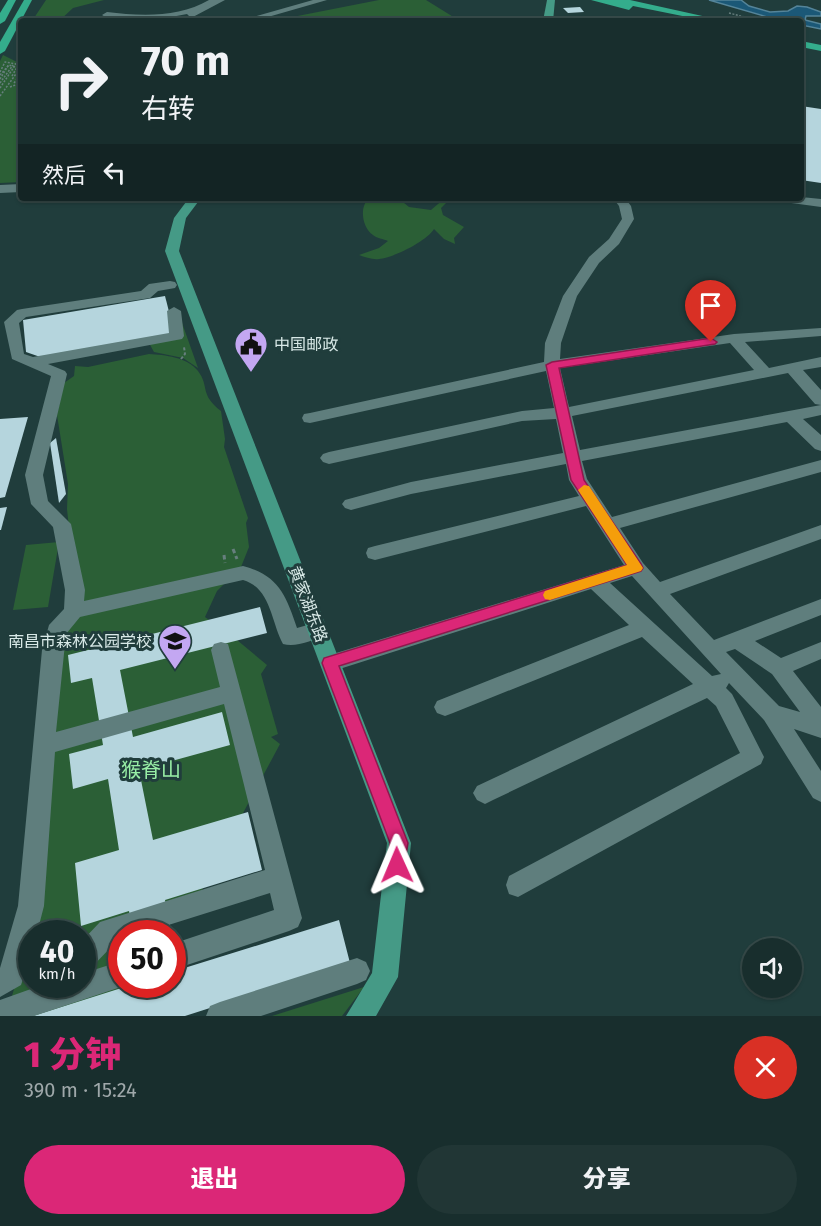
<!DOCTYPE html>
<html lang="zh">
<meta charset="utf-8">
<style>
:root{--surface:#182e2d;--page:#213635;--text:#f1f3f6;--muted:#9fa8aa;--line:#364a49;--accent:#db2777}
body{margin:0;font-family:"Fira Sans","Noto Sans SC",sans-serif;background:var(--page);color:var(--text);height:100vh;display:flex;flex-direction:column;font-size:22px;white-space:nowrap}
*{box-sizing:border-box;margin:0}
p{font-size:20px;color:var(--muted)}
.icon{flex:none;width:33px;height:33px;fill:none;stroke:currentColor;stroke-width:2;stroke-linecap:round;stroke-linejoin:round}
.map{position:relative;height:1016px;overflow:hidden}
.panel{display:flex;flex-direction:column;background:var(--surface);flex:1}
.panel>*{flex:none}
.banner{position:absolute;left:18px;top:18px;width:786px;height:183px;border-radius:6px;box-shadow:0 2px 4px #0004,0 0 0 2px var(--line);background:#182e2d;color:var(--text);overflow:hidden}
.fabs{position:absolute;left:742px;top:938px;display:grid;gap:12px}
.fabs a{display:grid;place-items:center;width:60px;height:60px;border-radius:50%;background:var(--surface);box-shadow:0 2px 4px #0004,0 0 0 2px var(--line);font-size:30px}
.speed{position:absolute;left:18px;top:920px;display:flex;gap:12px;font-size:30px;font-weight:700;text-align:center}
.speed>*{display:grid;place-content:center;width:78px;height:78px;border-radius:50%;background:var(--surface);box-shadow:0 2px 4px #0004,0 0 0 2px var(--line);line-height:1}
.speed small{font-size:15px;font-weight:400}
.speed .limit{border:9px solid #d22;background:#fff;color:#111}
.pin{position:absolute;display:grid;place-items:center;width:51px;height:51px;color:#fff;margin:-62px -26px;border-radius:50% 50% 50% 0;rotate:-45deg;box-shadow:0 0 6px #0007}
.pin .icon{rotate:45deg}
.me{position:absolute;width:66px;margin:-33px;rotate:359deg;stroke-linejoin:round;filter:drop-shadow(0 0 4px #0008)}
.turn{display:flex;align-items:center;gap:21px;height:126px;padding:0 24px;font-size:27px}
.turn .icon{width:78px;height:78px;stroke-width:2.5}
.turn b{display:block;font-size:42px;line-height:51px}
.then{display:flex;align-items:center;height:57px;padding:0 24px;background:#0003;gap:12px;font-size:22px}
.round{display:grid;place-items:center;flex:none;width:63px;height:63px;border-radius:32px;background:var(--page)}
.summary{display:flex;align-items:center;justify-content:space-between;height:102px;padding:0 24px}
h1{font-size:36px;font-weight:800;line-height:45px;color:var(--accent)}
.cta{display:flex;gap:12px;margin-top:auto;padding:12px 24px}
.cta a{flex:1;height:69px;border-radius:36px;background:var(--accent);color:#fff;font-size:24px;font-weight:800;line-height:69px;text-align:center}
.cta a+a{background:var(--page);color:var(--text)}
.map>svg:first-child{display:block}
.green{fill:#2b5f36;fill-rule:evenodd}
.water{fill:#1b5877;stroke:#548499;stroke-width:1.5}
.building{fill:#b5d5dd}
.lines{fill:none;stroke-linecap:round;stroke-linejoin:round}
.path-far2{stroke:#677f7e;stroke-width:1.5;stroke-dasharray:2 1.5;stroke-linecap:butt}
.path-far1{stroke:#677f7e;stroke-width:2;stroke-dasharray:3 2;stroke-linecap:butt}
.path{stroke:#677f7e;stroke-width:3;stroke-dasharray:4.5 3;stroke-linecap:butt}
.minor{fill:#5f7e7d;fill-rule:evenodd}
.major{fill:#459a86;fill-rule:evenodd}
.highway{fill:#34ad8c;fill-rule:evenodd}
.route{fill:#db2777;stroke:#8e194d;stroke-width:1.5}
.slow{fill:#f59e0b}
.labels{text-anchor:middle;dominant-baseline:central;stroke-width:6;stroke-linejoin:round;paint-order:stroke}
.poi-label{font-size:16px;fill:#d8e9e7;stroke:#203d3c;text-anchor:start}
.street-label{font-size:16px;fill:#d8e9e7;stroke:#203d3c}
.near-park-label{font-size:20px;fill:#98eea6;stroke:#203d3c}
</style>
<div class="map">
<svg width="821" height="1016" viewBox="0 0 821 1016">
<rect width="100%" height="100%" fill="#203d3c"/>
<g class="green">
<path d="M46,0H104L73,8L59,21H32Z"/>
<path d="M379,0H426L455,18L454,21H272Z"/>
<path d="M3,55L21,64V182L0,183V61Z"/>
<path d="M369,198H398L409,207L431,210L445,198H462L448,201L441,208L443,215L464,227L454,238L455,244L444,239L434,229C427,241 393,258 379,259C373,260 365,257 359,255L379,248L388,241C384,239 376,238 373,235C362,227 359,207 369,198Z"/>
<path d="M181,320L198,368L183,358L154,352L149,343Z"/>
<path d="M149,354C165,355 187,357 198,371C210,387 199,394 221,411L225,439L224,447L248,518L246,523L249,547L241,567L217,591L205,617L237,640L267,665L261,674L278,734L271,737L280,744L196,901L122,933V984H130L124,1016H6L38,909L51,744L73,566L67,509L68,484L57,415L64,383L74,376L75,366L88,367ZM32,933H82V984H32Z"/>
<path d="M59,542L48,607L13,610L26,545Z"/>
<path d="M364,987L342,1016H272Z"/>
</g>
<path class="water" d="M709,0H741L749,6L770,12L788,11L797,6L807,7L821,12V16H806L805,20L821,24V29L801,25V21L774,19Z"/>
<g class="building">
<path d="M580,7L584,12L568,13L563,8Z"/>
<path d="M801,106L821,109V183L801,180Z"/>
<path d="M165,296L175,335L46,359L26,352L23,320Z"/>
<path d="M28,417L5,497L0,498V419Z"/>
<path d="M56,438L66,494L59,503L50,443Z"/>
<path d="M7,507L1,530H0V508Z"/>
<path d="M260,607L267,633L120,670L133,737L222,712L230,745L139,770L153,840L248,812L262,870L165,900L171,933H133L129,911L81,926L75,863L119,850L108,779L73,789L69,754L103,745L92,678L71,683L68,655Z"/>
<path d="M339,920L350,963L185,1016H33L134,984H172V945L178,970Z"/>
</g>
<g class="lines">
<g class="path-far2">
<path d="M729,13L760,21"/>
<path d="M0,72L5,62L16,64"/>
<path d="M0,75L9,65L15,67"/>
<path d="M12,76L19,64"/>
<path d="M0,79L9,64"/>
<path d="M0,83L13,65"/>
<path d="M14,83L21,74"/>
<path d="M10,87L21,83"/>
<path d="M0,88L16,64"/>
<path d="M0,96L21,67"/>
</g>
<path class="path-far1" d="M181,359L185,354L184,347"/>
<g class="path">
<path d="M233,549L237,559"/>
<path d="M224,555L225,563"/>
</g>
<g class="minor">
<path d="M209,0H225L191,18L187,14L150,21L107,18L102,15L107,12C140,16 179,18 209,0Z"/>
<path d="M313,0H327L254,21H239Z"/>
<path d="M21,184V192L0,193V185Z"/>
<path d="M801,197L821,199V207L784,202L778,198Z"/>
<path d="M613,198H625L631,206L634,219L619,244L599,263L577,296L561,343L560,359L734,334L821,328V336L745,342L769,368L821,357V367L803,370L821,390V415L803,419L821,435V451L815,449L787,422L582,461L587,479L612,517L821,460V472L620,528L643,563L660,582L821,525V539L670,594L714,640L821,599V615L755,641L781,658L821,642V659L793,671L821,707V738L794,729L821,771V802L813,798L764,720L729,683L726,688L732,694L764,757L761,764L518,897L509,894L506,885L509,876L740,753L716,706L707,698L493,800L485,804L477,800L473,793L477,786L693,684L642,637L453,713L445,716L437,713L434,707L437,701L629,625L591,589L330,672L323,669L320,663L323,657L624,565L586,506L375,560L368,558L366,553L368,548L375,546L579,496L569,480L566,464L411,494L351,510L345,508L342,504L345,500L411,482L563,453L556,419L522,421L329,464L323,462L320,458L323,454L329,452L522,411L554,408L546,371L310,423L304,422L302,418L304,414L310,413L544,362L545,343L563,296L589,257L609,239L622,219L619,206ZM730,343L754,370L569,407L560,368ZM788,373L815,404L821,405L580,450L572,416ZM632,576L721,674L712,676L610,583ZM735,649L772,674L800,712L779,706L726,652Z"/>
<path d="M170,281L175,282L177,285L175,288L158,291L150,298L26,317L19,323L24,354L33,357L169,333L167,311L174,307L181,311L184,336L182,339L48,364L65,371L67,374L43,475L48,501L71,524L85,590L84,601L243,566C278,575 286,595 297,628L318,622L325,624L328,630L325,636C312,640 296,648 283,644C271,622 271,588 243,580L80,617L66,634L56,732L220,687L211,650L214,644L221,642L228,644L302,918L298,927L289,931L172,970V944L274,910L270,893L143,933H122V940L117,941L87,972L122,961V984H130L34,1016H0V1000L45,984H82V941L100,922L265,870L224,704L55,752L44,906L37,933H32V952L21,985L0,997V968L18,906L42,650L49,625L64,609L65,590L53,527L31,504L25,475L51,376L12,359L4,322L17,310L22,309L141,291L149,284Z"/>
<path d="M357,958L366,962L370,971L366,980L357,984L261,1016H206L210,1006L220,1002Z"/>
</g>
<g class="major">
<path d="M547,0H555L553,21H543Z"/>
<path d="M189,198H201L186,218L179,251L411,843L398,977L376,1016H346L372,973L387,843L165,251L174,218Z"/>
</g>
<g class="highway">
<path d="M8,0H16L5,21L0,24V13Z"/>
<path d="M24,0H32L5,51L0,54V42Z"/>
<path d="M591,0H630L725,21H707L633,6L629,10Z"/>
<path d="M801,41L821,45V51L801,47Z"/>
</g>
</g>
<path class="route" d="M711,338L717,342L715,344L559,368L584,480L641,564L643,568L641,571L339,666L408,843L403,872L397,874L390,872L388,865L390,843L322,663L324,658L627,565L571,480L546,365L552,362Z"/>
<path class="slow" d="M584,485L589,486L643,568L641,571L550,600L545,599L543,595L545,591L627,565L578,490Z"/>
<defs>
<symbol id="civic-pin" viewBox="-11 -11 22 30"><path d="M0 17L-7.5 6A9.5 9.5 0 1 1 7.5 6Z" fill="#c3a7f2" stroke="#203d3c"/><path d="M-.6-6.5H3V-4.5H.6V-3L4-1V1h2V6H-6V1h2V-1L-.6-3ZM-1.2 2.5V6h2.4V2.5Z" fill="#111"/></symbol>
<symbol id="school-pin" viewBox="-11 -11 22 30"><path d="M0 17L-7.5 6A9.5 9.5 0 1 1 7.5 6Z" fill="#c3a7f2" stroke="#203d3c"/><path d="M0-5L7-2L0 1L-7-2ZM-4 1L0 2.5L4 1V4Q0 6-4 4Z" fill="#111"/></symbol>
</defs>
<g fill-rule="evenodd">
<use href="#civic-pin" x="232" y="325" width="38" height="52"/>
<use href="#school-pin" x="156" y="622" width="38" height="52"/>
</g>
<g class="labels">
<g class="poi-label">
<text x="274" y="344">中国邮政</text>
<text x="152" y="641" text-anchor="end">南昌市森林公园学校</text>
</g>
<g class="street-label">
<text transform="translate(308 604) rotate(69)">黄家湖东路</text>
</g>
<g class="near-park-label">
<text x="151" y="770">猴脊山</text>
</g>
</g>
</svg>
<div class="fabs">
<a><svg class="icon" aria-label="sound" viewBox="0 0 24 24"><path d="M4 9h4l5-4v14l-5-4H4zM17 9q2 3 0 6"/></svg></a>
</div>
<div class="speed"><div>40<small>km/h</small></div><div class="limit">50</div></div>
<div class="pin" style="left:711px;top:342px;background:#d93025"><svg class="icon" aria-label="arrive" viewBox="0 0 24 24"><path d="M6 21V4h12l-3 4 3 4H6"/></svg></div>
<svg class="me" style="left:397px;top:865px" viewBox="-20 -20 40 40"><path d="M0-17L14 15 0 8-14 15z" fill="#db2777" stroke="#fff" stroke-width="4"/></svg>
<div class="banner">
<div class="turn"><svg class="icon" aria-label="right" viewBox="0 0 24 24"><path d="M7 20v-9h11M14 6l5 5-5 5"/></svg><div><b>70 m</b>右转</div></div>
<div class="then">然后<svg class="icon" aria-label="left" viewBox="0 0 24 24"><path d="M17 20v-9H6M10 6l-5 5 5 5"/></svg></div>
</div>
</div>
<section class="panel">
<div class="summary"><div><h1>1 分钟</h1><p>390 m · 15:24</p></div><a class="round" style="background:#d93025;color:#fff"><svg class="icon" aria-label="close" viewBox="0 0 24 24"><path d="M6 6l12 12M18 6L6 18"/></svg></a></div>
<div class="cta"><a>退出</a><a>分享</a></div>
</section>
